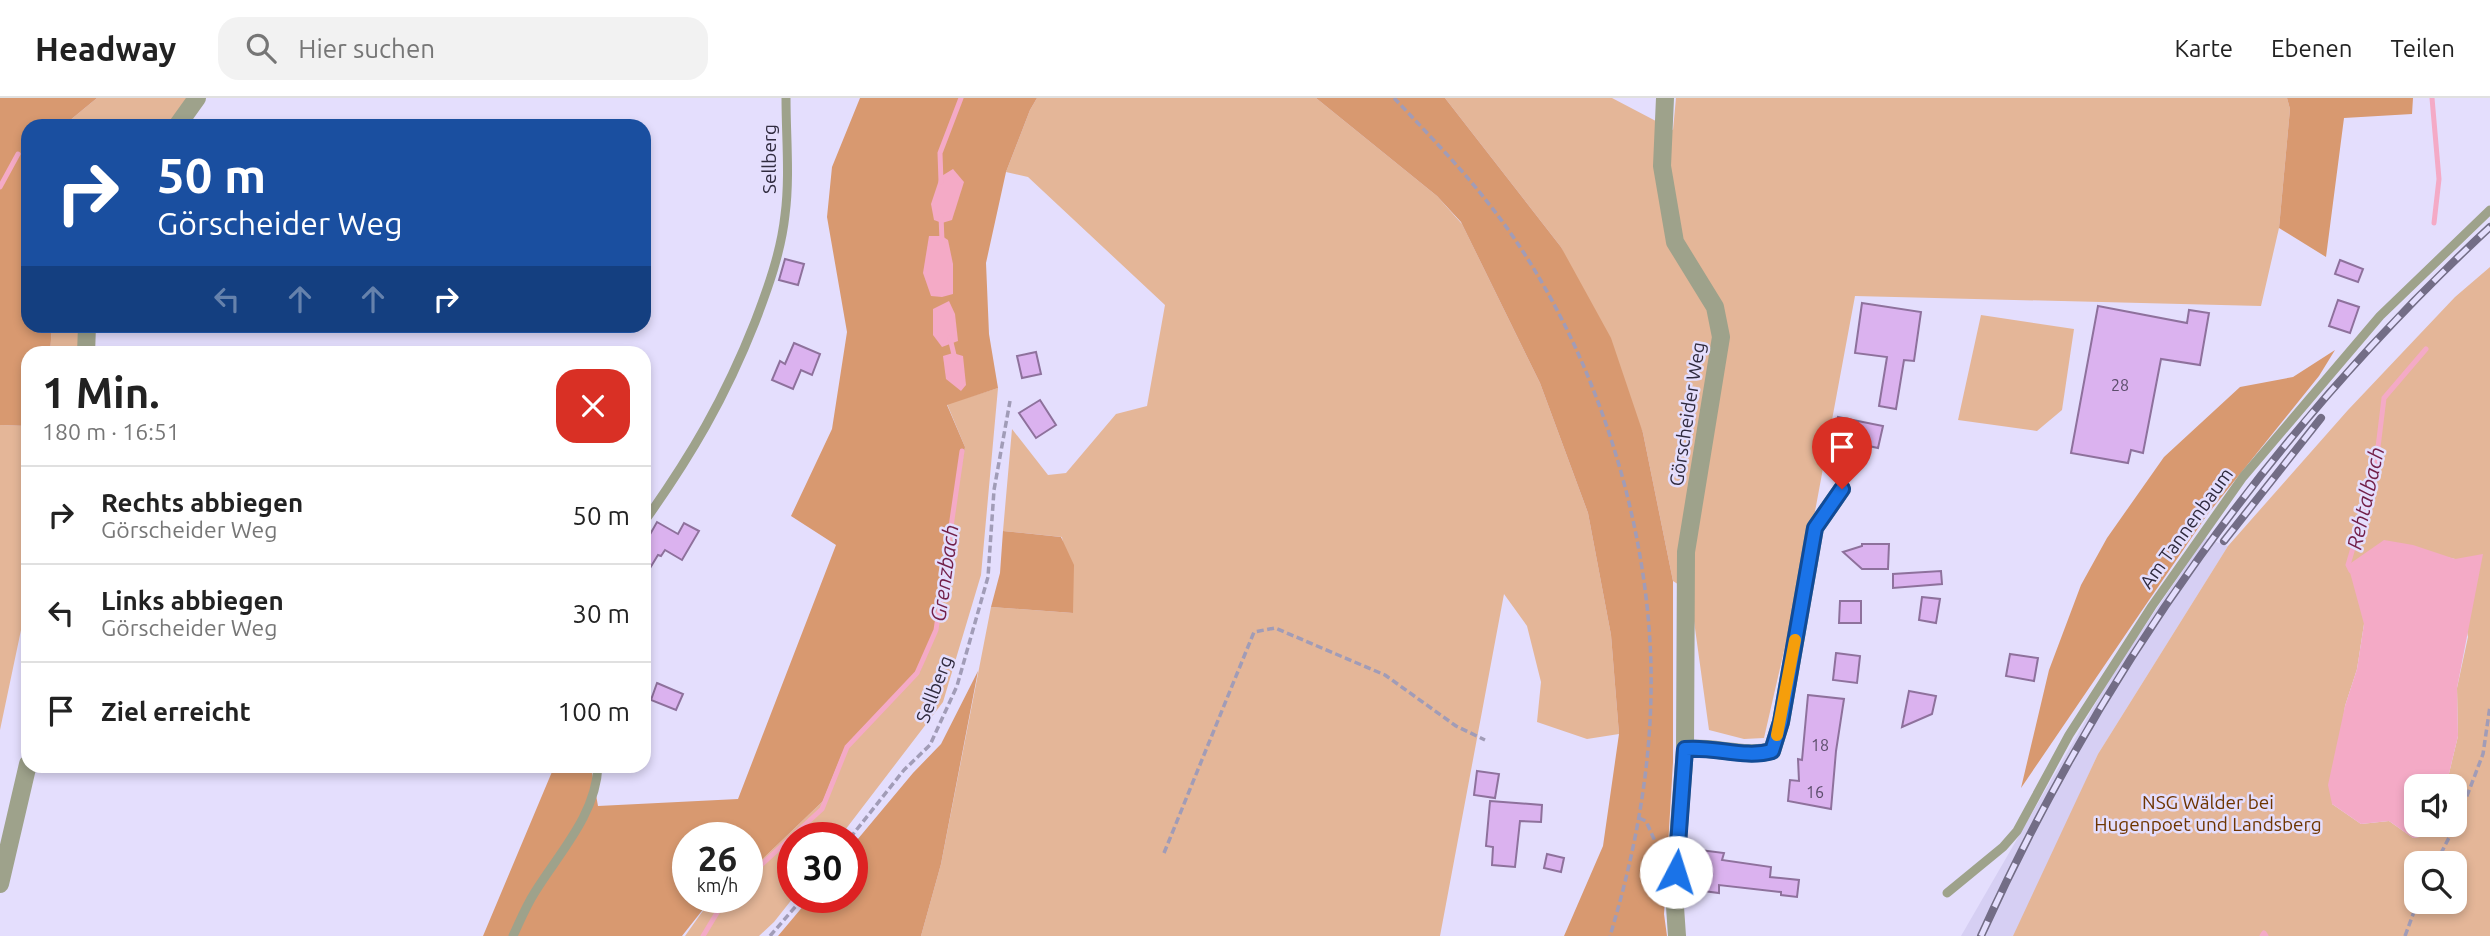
<!DOCTYPE html>
<html lang="de">
<meta charset="utf-8">
<style>
:root{--surface:#fff;--page:#f2f2f2;--text:#222;--muted:#767676;--line:#e0e0e0}
body{margin:0;font-family:Ubuntu,sans-serif;background:var(--page);color:var(--text);height:100vh;display:flex;flex-direction:column;font-size:26px;white-space:nowrap}
*{box-sizing:border-box;margin:0}
p{font-size:23px;color:var(--muted)}
.icon{flex:none;width:38px;height:38px;fill:none;stroke:currentColor;stroke-width:2;stroke-linecap:round;stroke-linejoin:round}
.map{position:relative;flex:1;overflow:hidden}
.sheet{position:absolute;left:21px;top:248px;width:630px;height:427px;display:flex;flex-direction:column;background:var(--surface);border-radius:21px;box-shadow:0 4px 10px #0003}
.sheet>*{flex:none}
.hud{position:absolute;left:21px;top:21px;width:630px;height:214px;border-radius:21px;box-shadow:0 4px 10px #0003;background:#1a4fa0;color:#fff;overflow:hidden}
.controls{position:absolute;left:2404px;top:676px;display:grid;gap:14px}
.controls a{display:grid;place-items:center;width:63px;height:63px;border-radius:14px;background:var(--surface);box-shadow:0 4px 10px #0003;font-size:35px}
.speed{position:absolute;left:672px;top:724px;display:flex;gap:14px;font-size:35px;font-weight:700;text-align:center}
.speed>*{display:grid;place-content:center;width:91px;height:91px;border-radius:50%;background:var(--surface);box-shadow:0 4px 10px #0003;line-height:1}
.speed small{font-size:18px;font-weight:400}
.speed .limit{border:10px solid #d22;background:#fff;color:#111}
.pin{position:absolute;display:grid;place-items:center;width:60px;height:60px;color:#fff;margin:-72px -30px;border-radius:50% 50% 50% 0;rotate:-45deg;box-shadow:0 0 7px #0007}
.pin .icon{rotate:45deg}
.me{position:absolute;width:77px;margin:-38px;rotate:5deg;stroke-linejoin:round;filter:drop-shadow(0 0 5px #0008)}
.turn{display:flex;align-items:center;gap:24px;height:147px;padding:0 21px;font-size:32px}
.turn .icon{width:91px;height:91px;stroke-width:2.5}
.turn b{display:block;font-size:49px;line-height:60px}
.lanes{display:flex;align-items:center;height:66px;padding:0 21px;background:#0003;justify-content:center;gap:35px;direction:ltr}
.lanes .off{opacity:.35}
.round{display:grid;place-items:center;flex:none;width:74px;height:74px;border-radius:21px;background:var(--page)}
.headline{display:flex;align-items:center;justify-content:space-between;height:119px;padding:0 21px}
h1{font-size:42px;font-weight:600;line-height:52px}
ul{padding:0;list-style:none}
li{display:flex;align-items:center;gap:21px;height:98px;padding:0 21px;border-top:2px solid var(--line)}
li div{flex:1}
li b{display:block;font-size:26px}
li em{font-style:normal}
header{display:flex;align-items:center;gap:42px;box-sizing:border-box;height:98px;padding:0 35px;background:var(--surface);border-bottom:2px solid var(--line)}
header strong{font-size:33px}
nav{display:flex;gap:38px;margin-inline-start:auto;font-size:24px}
.search{width:490px;height:63px;background:var(--page);display:flex;align-items:center;gap:18px;box-sizing:border-box;padding:0 24px;border-radius:21px;color:var(--muted);font-size:26px}
.map>svg:first-child{display:block}
.built{fill:#d6cff3}
.green{fill:#e4b698;fill-rule:evenodd}
.forest{fill:#d89970}
.water{fill:#f4aac6}
.lines{fill:none;stroke-linecap:round;stroke-linejoin:round}
.stream{stroke:#f4aac6;stroke-width:5}
.building{fill:#dbb2ef;stroke:#8e719c;stroke-width:2}
.path{stroke:#a19cb7;stroke-width:3.5;stroke-dasharray:7 3.5;stroke-linecap:butt}
.lane{stroke:#9ea28b;stroke-width:9}
.street{stroke:#9ea28b;stroke-width:18}
.rail-casing{stroke:#736d86;stroke-width:8}
.rail{stroke:#e4defd;stroke-width:5;stroke-dasharray:16;stroke-linecap:butt}
.route-casing{stroke:#114b97;stroke-width:18}
.route{stroke:#1a73e8;stroke-width:12}
.slow{stroke:#f59e0b;stroke-width:12}
.labels{text-anchor:middle;dominant-baseline:central;stroke-width:5;stroke-linejoin:round;paint-order:stroke}
.number-label{font-size:16px;fill:#5b4d6b}
.street-label{font-size:19px;fill:#302b3f;stroke:#e4defd}
.park-label{font-size:19px;fill:#6e3500;stroke:#e4defd}
.water-label{font-size:21px;font-style:italic;fill:#721f48;stroke:#e4defd}
</style>
<header>
<strong>Headway</strong>
<div class="search"><svg class="icon" aria-label="search" viewBox="0 0 24 24"><circle cx="10" cy="10" r="6"/><path d="M15 15l6 6"/></svg>Hier suchen</div>
<nav><a>Karte</a><a>Ebenen</a><a>Teilen</a></nav>
</header>
<div class="map">
<svg width="2490" height="838" viewBox="0 0 2490 838">
<rect width="100%" height="100%" fill="#e4defd"/>
<path class="built" d="M2205,440L2228,448L2098,656L2015,838H1961L2116,570Z"/>
<g class="green">
<path d="M97,0H188L169,28H63Z"/>
<path d="M1037,0H1316L1437,98L1462,126L1540,285L1588,415L1611,537L1619,636L1587,641L1537,624L1541,584L1527,528L1504,496L1440,838H921L941,766L991,509L1073,515L1062,439L1003,433L1012,331L1048,377L1066,375L1116,316L1147,308L1165,207L1028,79L1006,74L1030,12Z"/>
<path d="M1445,0H1612L1673,32L1676,0H2287L2290,11L2279,130L2261,208L1855,198L1811,435L1764,640L1744,641L1709,632L1690,494L1673,483L1643,335L1561,149Z"/>
<path d="M2490,169V838H2013L2098,656L2228,448L2348,312L2455,199ZM2437,457L2455,461L2468,539L2457,590L2458,638L2446,688H2455V726H2433L2427,738L2413,740L2389,723L2361,726L2332,706L2345,608L2357,571L2364,526ZM2417,765H2455V803H2417Z"/>
<path d="M1981,217L2074,231L2062,312L2037,333L1958,322Z"/>
<path d="M52,228H82L81,255L50,256Z"/>
<path d="M998,290L981,477L943,604L839,740H793V800L774,824L759,838H685L712,800H747V776L823,703L842,656L920,573L936,533L965,349L947,306Z"/>
<path d="M0,327L28,328V533L21,532L0,632Z"/>
</g>
<g class="forest">
<path d="M0,0H97L63,28H28V228H52L50,255L28,256V328L0,327Z"/>
<path d="M860,0H1037L1030,12L1006,74L986,165L989,236L998,290L947,307L965,349L936,533L920,574L842,656L823,703L747,776V740H688V800H712L682,838H483L554,669H591L598,708L738,701L836,447L791,418L832,331L847,234L827,119L832,69Z"/>
<path d="M1316,0H1445L1561,149L1611,240L1643,335L1673,483V664L1664,816L1667,838H1564L1603,748L1619,636L1611,537L1588,415L1540,285L1461,124L1437,98Z"/>
<path d="M2287,0H2413L2412,16L2344,20L2326,159L2279,130L2290,11Z"/>
<path d="M2335,252L2319,278L2207,417L2021,690L2049,572L2081,487L2107,440L2164,359L2240,289L2293,279Z"/>
<path d="M1003,433L1061,439L1074,467L1073,515L991,509L1000,475Z"/>
<path d="M978,573L941,766L921,838H778L810,800H852V748L913,675L941,646Z"/>
</g>
<g class="water">
<path d="M953,71L964,84L952,122L942,125L934,122L931,106L940,79Z"/>
<path d="M929,138H942L948,142L953,166V196L942,199L931,198L923,175Z"/>
<path d="M949,203L955,216L958,243L942,249L933,237V211Z"/>
<path d="M953,255L963,258L966,287L961,293L946,281L943,258Z"/>
<path d="M2384,442L2413,447L2455,461L2483,456L2457,590L2458,638L2446,688H2417V726H2433L2427,738L2413,740L2389,723L2361,726L2332,706L2328,687L2345,608L2357,571L2364,526L2348,467Z"/>
</g>
<g class="lines">
<g class="stream">
<path d="M2432,0L2439,81L2434,125"/>
<path d="M941,84L940,55L961,0"/>
<path d="M0,89L18,56"/>
<path d="M941,118L942,143"/>
<path d="M950,240L955,261"/>
<path d="M2351,473L2348,467L2375,374L2384,300L2426,251"/>
<path d="M747,780L822,711L847,649L917,575L936,532L962,353"/>
<path d="M703,838L726,800"/>
<path d="M2262,838L2264,835L2266,838"/>
</g>
</g>
<g class="building">
<path d="M785,161L804,166L798,187L779,182Z"/>
<path d="M2340,162L2363,171L2358,184L2335,176Z"/>
<path d="M2338,202L2359,209L2350,235L2329,228Z"/>
<path d="M1862,205L1921,214L1914,263L1904,262L1896,311L1879,308L1887,259L1855,255Z"/>
<path d="M2098,208L2187,225L2189,212L2209,215L2200,267L2161,261L2143,355L2131,352L2128,365L2071,355Z"/>
<path d="M794,245L820,256L812,277L801,272L793,291L772,282L780,263L785,266Z"/>
<path d="M1036,254L1041,276L1022,280L1017,258Z"/>
<path d="M1040,302L1056,327L1036,340L1019,315Z"/>
<path d="M1838,319L1883,328L1878,350L1832,340Z"/>
<path d="M657,424L678,436L684,425L699,433L682,462L665,452L661,458L658,457L644,480V447Z"/>
<path d="M1862,446H1889L1888,471H1862L1843,454L1862,448Z"/>
<path d="M1941,473L1942,486L1893,490V476Z"/>
<path d="M1922,499L1940,501L1936,525L1919,522Z"/>
<path d="M1840,503H1861V525H1839Z"/>
<path d="M1836,555L1860,558L1857,585L1833,582Z"/>
<path d="M2010,556L2038,560L2034,583L2006,578Z"/>
<path d="M657,585L683,596L676,612L651,602Z"/>
<path d="M1909,593L1936,598L1932,616L1902,629Z"/>
<path d="M1808,597L1844,601L1836,653L1831,711L1788,703L1790,682L1799,683L1798,661L1802,662Z"/>
<path d="M1477,673L1499,676L1495,700L1474,697Z"/>
<path d="M1490,703L1542,707L1541,724L1520,723L1515,769L1492,767L1493,749L1486,748Z"/>
<path d="M1700,752L1724,755L1722,762L1771,769L1770,779L1799,782L1797,799L1781,797V794L1719,787V795L1695,792Z"/>
<path d="M1547,756L1564,760L1561,774L1544,770Z"/>
</g>
<g class="lines">
<g class="path">
<path d="M1394,0C1430,38 1467,76 1499,119C1595,248 1654,433 1651,594C1650,677 1634,759 1610,838"/>
<path d="M1639,720L1646,723L1658,750H1661"/>
<path d="M850,740L904,672L930,647L957,588L988,479L994,392L1010,303"/>
<path d="M1164,755L1254,534L1275,530L1385,577L1456,628L1485,642"/>
<path d="M2436,765L2457,724L2483,656L2490,608"/>
<path d="M770,838L803,800"/>
<path d="M2405,838L2418,803"/>
</g>
<g class="lane">
<path d="M644,424C691,358 725,300 755,224C768,190 781,154 785,117C790,79 786,39 786,0"/>
<path d="M1947,795L2003,749L2017,733L2069,637L2152,508L2243,379L2380,218L2490,112"/>
<path d="M513,838C520,823 526,808 535,794C559,755 596,717 598,668"/>
</g>
<g class="street">
<path d="M1665,0L1662,68L1675,144L1715,209L1721,239L1686,454L1685,651L1674,794L1677,838"/>
<path d="M177,28L197,0"/>
<path d="M86,256L87,228"/>
<path d="M1685,651C1714,648 1745,660 1772,653L1781,624L1815,430L1842,391"/>
<path d="M0,786L28,666"/>
</g>
<defs>
<g id="rail">
<path d="M2224,443L2321,320"/>
<path d="M1981,838C2102,570 2275,329 2490,129"/>
</g>
</defs>
<use href="#rail" class="rail-casing"/>
<use href="#rail" class="rail"/>
</g>
<g class="lines">
<defs>
<path id="route" d="M1676,774L1685,651C1714,648 1745,661 1772,653L1781,624L1815,430L1842,391"/>
</defs>
<use href="#route" class="route-casing"/>
<use href="#route" class="route"/>
<path class="slow" d="M1777,637L1795,542"/>
</g>
<g class="labels">
<g class="number-label">
<text x="2120" y="287">28</text>
<text x="1820" y="647">18</text>
<text x="1815" y="694">16</text>
</g>
<g class="street-label">
<text transform="translate(769 61) rotate(-90)">Sellberg</text>
<text transform="translate(1687 316) rotate(-81)">Görscheider Weg</text>
<text transform="translate(2186 430) rotate(-54)">Am Tannenbaum</text>
<text transform="translate(934 591) rotate(-69)">Sellberg</text>
</g>
<g class="park-label">
<text x="2208" y="704">NSG Wälder bei<tspan x="2208" dy="22">Hugenpoet und Landsberg</tspan></text>
</g>
<g class="water-label">
<text transform="translate(2365 400) rotate(-77)">Rehtalbach</text>
<text transform="translate(944 475) rotate(-82)">Grenzbach</text>
</g>
</g>
</svg>
<div class="controls">
<a><svg class="icon" aria-label="sound" viewBox="0 0 24 24"><path d="M4 9h4l5-4v14l-5-4H4zM17 9q2 3 0 6"/></svg></a>
<a><svg class="icon" aria-label="search" viewBox="0 0 24 24"><circle cx="10" cy="10" r="6"/><path d="M15 15l6 6"/></svg></a>
</div>
<div class="speed"><div>26<small>km/h</small></div><div class="limit">30</div></div>
<div class="pin" style="left:1842px;top:391px;background:#d93025"><svg class="icon" aria-label="arrive" viewBox="0 0 24 24"><path d="M6 21V4h12l-3 4 3 4H6"/></svg></div>
<svg class="me" style="left:1676px;top:774px" viewBox="-20 -20 40 40"><circle r="19" fill="#fff"/><path d="M0-13L10 11 0 6-10 11z" fill="#1a73e8"/></svg>
<div class="hud">
<div class="turn"><svg class="icon" aria-label="right" viewBox="0 0 24 24"><path d="M7 20v-9h11M14 6l5 5-5 5"/></svg><div><b>50 m</b>Görscheider Weg</div></div>
<div class="lanes"><svg class="icon off" aria-label="left" viewBox="0 0 24 24"><path d="M17 20v-9H6M10 6l-5 5 5 5"/></svg><svg class="icon off" aria-label="ahead" viewBox="0 0 24 24"><path d="M12 20V5M6 11l6-6 6 6"/></svg><svg class="icon off" aria-label="ahead" viewBox="0 0 24 24"><path d="M12 20V5M6 11l6-6 6 6"/></svg><svg class="icon" aria-label="right" viewBox="0 0 24 24"><path d="M7 20v-9h11M14 6l5 5-5 5"/></svg></div>
</div>
<section class="sheet">
<div class="headline"><div><h1>1 Min.</h1><p>180 m · 16:51</p></div><a class="round" style="background:#d93025;color:#fff"><svg class="icon" aria-label="close" viewBox="0 0 24 24"><path d="M6 6l12 12M18 6L6 18"/></svg></a></div>
<ul>
<li><svg class="icon" aria-label="right" viewBox="0 0 24 24"><path d="M7 20v-9h11M14 6l5 5-5 5"/></svg><div><b>Rechts abbiegen</b><p>Görscheider Weg</p></div><em>50 m</em></li>
<li><svg class="icon" aria-label="left" viewBox="0 0 24 24"><path d="M17 20v-9H6M10 6l-5 5 5 5"/></svg><div><b>Links abbiegen</b><p>Görscheider Weg</p></div><em>30 m</em></li>
<li><svg class="icon" aria-label="arrive" viewBox="0 0 24 24"><path d="M6 21V4h12l-3 4 3 4H6"/></svg><div><b>Ziel erreicht</b></div><em>100 m</em></li>
</ul>
</section>
</div>
